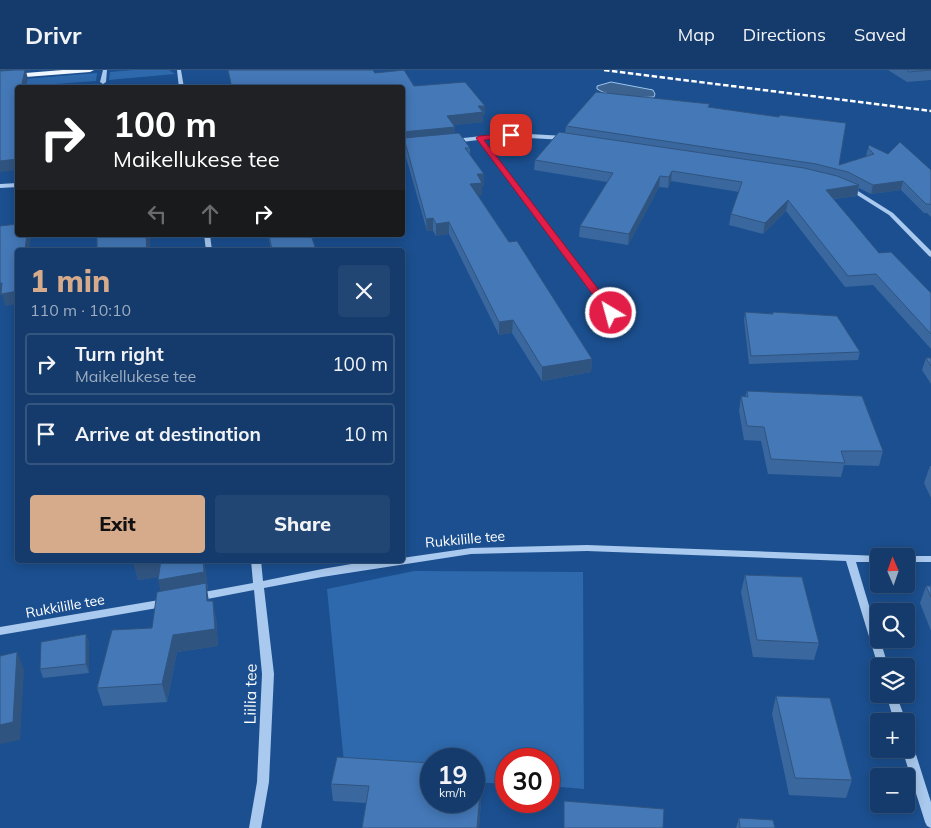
<!DOCTYPE html>
<meta charset="utf-8">
<style>
:root{--surface:#143b6b;--page:#214673;--text:#f1f3f6;--muted:#9dadc1;--line:#33557e;--accent:#d6ab8b}
body{margin:0;font-family:Mulish,sans-serif;background:var(--page);color:var(--text);height:100vh;display:flex;flex-direction:column;font-size:19px;white-space:nowrap}
*{box-sizing:border-box;margin:0}
p{font-size:16px;color:var(--muted)}
.icon{flex:none;width:28px;height:28px;fill:none;stroke:currentColor;stroke-width:2;stroke-linecap:round;stroke-linejoin:round}
.map{position:relative;flex:1;overflow:hidden}
.details{position:absolute;left:15px;top:178px;width:390px;height:315px;display:flex;flex-direction:column;background:var(--surface);border-radius:5px;box-shadow:0 2px 12px #0003,0 0 0 1px var(--line)}
.details>*{flex:none}
.hud{position:absolute;left:15px;top:15px;width:390px;height:152px;border-radius:5px;box-shadow:0 2px 12px #0003,0 0 0 1px var(--line);background:#202124;color:#fff;overflow:hidden}
.needle{width:32px;rotate:358deg}
.buttons{position:absolute;left:870px;top:478px;display:grid;gap:10px}
.buttons a{display:grid;place-items:center;width:45px;height:45px;border-radius:5px;background:var(--surface);box-shadow:0 2px 12px #0003,0 0 0 1px var(--line);font-size:25px}
.speed{position:absolute;left:420px;top:678px;display:flex;gap:10px;font-size:25px;font-weight:700;text-align:center}
.speed>*{display:grid;place-content:center;width:65px;height:65px;border-radius:50%;background:var(--surface);box-shadow:0 2px 12px #0003,0 0 0 1px var(--line);line-height:1}
.speed small{font-size:12px;font-weight:400}
.speed .limit{border:8px solid #d22;background:#fff;color:#111}
.pin{position:absolute;display:grid;place-items:center;width:42px;height:42px;color:#fff;margin:-21px;border-radius:10px;box-shadow:0 2px 8px #0006}
.me{position:absolute;width:55px;margin:-28px;rotate:323deg;stroke-linejoin:round;filter:drop-shadow(0 0 4px #0008)}
.turn{display:flex;align-items:center;gap:18px;height:105px;padding:0 15px;font-size:22px}
.turn .icon{width:65px;height:65px;stroke-width:2.5}
.turn b{display:block;font-size:35px;line-height:42px}
.lanes{display:flex;align-items:center;height:48px;padding:0 15px;background:#0003;justify-content:center;gap:25px;direction:ltr}
.lanes .off{opacity:.35}
.round{display:grid;place-items:center;flex:none;width:52px;height:52px;border-radius:5px;background:var(--page)}
.summary{display:flex;align-items:center;justify-content:space-between;height:85px;padding:0 15px}
h1{font-size:30px;font-weight:800;line-height:38px;color:var(--accent)}
.primary-button{display:flex;gap:10px;margin-top:auto;padding:10px 15px}
.primary-button a{flex:1;height:58px;border-radius:5px;background:var(--accent);color:#111;font-size:20px;font-weight:800;line-height:58px;text-align:center}
.primary-button a+a{background:var(--page);color:var(--text)}
ul{padding:0;list-style:none}
li{display:flex;align-items:center;gap:15px;height:62px;margin:0 10px 8px;padding:0 5px;border:2px solid var(--line);border-radius:5px}
li div{flex:1}
li b{display:block;font-size:19px}
li em{font-style:normal}
header{display:flex;align-items:center;gap:30px;box-sizing:border-box;height:70px;padding:0 25px;background:var(--surface);border-bottom:1px solid var(--line)}
header strong{font-size:24px}
nav{display:flex;gap:28px;margin-inline-start:auto;font-size:18px}
.map>svg:first-child{display:block}
.green{fill:#2e69ad}
.water{fill:#3c6290;stroke:#9cc4f0}
.lines{fill:none;stroke-linecap:round;stroke-linejoin:round}
.minor{fill:#a9c9ee;fill-rule:evenodd}
.major{fill:#f0f6ff;fill-rule:evenodd}
.rail{stroke:#fff;stroke-width:2.5;stroke-dasharray:5.5 2.5;stroke-linecap:butt}
.wall{fill:#3a679d}
.shaded-wall{fill:#305480}
.building{fill:#4478b7;stroke:#305480}
.route{fill:#e11d48;stroke:#92132f}
.labels{text-anchor:middle;dominant-baseline:central;stroke-width:5;stroke-linejoin:round;paint-order:stroke}
.street-label{font-size:14px;fill:#fff;stroke:#1b4f8f}
.near-street-label{font-size:16px;fill:#fff;stroke:#1b4f8f}
</style>
<header>
<strong>Drivr</strong>
<nav><a>Map</a><a>Directions</a><a>Saved</a></nav>
</header>
<div class="map">
<svg width="931" height="758" viewBox="0 0 931 758">
<rect width="100%" height="100%" fill="#1b4f8f"/>
<g class="green">
<path d="M134,0H169L175,4L109,10L110,2Z"/>
<path d="M97,3L96,11L0,18V11Z"/>
<path d="M414,501L583,502L584,719L549,716V689H506V714L474,712V689H431V709L345,703L327,519Z"/>
</g>
<path class="water" d="M611,12L653,20L655,24L654,27C637,28 611,28 597,19V16Z"/>
<g class="lines">
<g class="minor">
<path d="M103,0H107L106,12L103,14L100,12Z"/>
<path d="M177,0H181L184,18H179Z"/>
<path d="M511,63L565,66L568,68L565,70L511,67L483,70L614,241L629,247V251H623L608,245L478,70L454,73L451,71L454,69Z"/>
<path d="M18,113V117L0,118V114Z"/>
<path d="M846,116H850L893,143L931,181V187L929,186L889,145L846,118Z"/>
<path d="M204,165H210L212,180H206Z"/>
<path d="M587,475L881,486H879V492H856L879,569H880L888,596H879V598L878,596L846,491L587,481L471,484L322,507L264,518L274,604L269,712L261,758H249L257,712L262,604L254,520L197,531L193,530L192,527L193,524L253,513L251,490H261L263,511C308,502 357,490 402,490V488L471,478Z"/>
<path d="M904,486H931V492H906V486Z"/>
<path d="M165,529L169,530L170,533L169,536L0,565V557Z"/>
<path d="M886,624H896L906,651H894Z"/>
<path d="M906,667L910,669L912,672L931,732V758L927,756L925,752L902,679H906Z"/>
</g>
<path class="major" d="M63,0H94L90,2L0,9V5Z"/>
<path class="rail" d="M604,0L931,41"/>
</g>
<g class="wall">
<path d="M228,0L375,3L414,16L485,45H483V52L453,55L455,63L470,78V85L484,104V115L482,116V125H478L509,172L592,289L591,302L542,311L512,263L499,265L449,164L436,166L433,161H427L404,80V72H402V18H232Z"/>
<path d="M888,0H931V10L907,12Z"/>
<path d="M709,37L839,95L866,87V86L868,78L888,84L931,100V147L927,143H924L901,120L871,124L859,118L857,126L833,129L879,183L931,223V279L873,215L845,217L786,141L763,164L729,155L731,144L739,122L671,111L668,118L659,117L628,175L579,167L580,156L607,112L534,100L535,90L565,63L566,56Z"/>
<path d="M268,165H311L316,180H271Z"/>
<path d="M745,242L772,244L773,242L860,282L858,290L749,294L744,250Z"/>
<path d="M926,288H931V314L922,300Z"/>
<path d="M747,321L883,381L879,396L844,395L841,407L768,404L761,371L744,370L739,341L741,326L745,327Z"/>
<path d="M930,396H931V428L924,413Z"/>
<path d="M133,490H204L208,520H207L209,531L216,548L218,576L177,582L167,632L103,636L97,618L152,558L161,521L158,507L138,510Z"/>
<path d="M745,505L819,573L814,590L753,587L741,522Z"/>
<path d="M926,516H931V561L920,533Z"/>
<path d="M86,564L89,574V603L43,608L40,599Z"/>
<path d="M776,626L852,710L846,728L789,725L772,644Z"/>
<path d="M337,687L431,693V731H474V699H482V717L479,758H362L366,733L333,731L331,714Z"/>
<path d="M739,748L775,758H736Z"/>
</g>
<g class="shaded-wall">
<path d="M0,0H30V1H26L28,9L25,18H21L0,3Z"/>
<path d="M478,36H485V45H483V52L447,56V46Z"/>
<path d="M455,57V67L404,68V72H402V62Z"/>
<path d="M18,89V100L0,102V91Z"/>
<path d="M672,101L671,111L668,118L669,107Z"/>
<path d="M477,104H484V115L482,116V125L470,126V114Z"/>
<path d="M660,106L659,117L628,175L629,164Z"/>
<path d="M903,111L901,120L871,124L873,115Z"/>
<path d="M859,115L857,126L823,130L826,120Z"/>
<path d="M788,130L786,141L763,164L765,153Z"/>
<path d="M433,148V161H427L426,149Z"/>
<path d="M449,152V164L436,166V154Z"/>
<path d="M27,165H31L29,180H25Z"/>
<path d="M148,165H150V179L147,180L146,167Z"/>
<path d="M0,213H2L18,221V234L5,236L2,225H0Z"/>
<path d="M513,250L512,263L499,265V252Z"/>
<path d="M592,289L591,302L542,311V297Z"/>
<path d="M151,490H161L165,506L138,510L133,493Z"/>
<path d="M203,490H204L208,520H207L211,549L162,528L158,510Z"/>
<path d="M213,531L216,548L218,576L177,582L167,632L162,614L173,565Z"/>
<path d="M86,564L89,574V603L86,594Z"/>
<path d="M17,582L24,600L20,670L0,674V655Z"/>
<path d="M482,699V717L479,758H477Z"/>
</g>
<g class="building">
<path d="M15,0H25L21,18H18V89L0,91V1Z"/>
<path d="M228,0H373L375,3L404,0L414,16L465,12L485,36H478L483,42L447,46L455,57L402,62V18H232Z"/>
<path d="M907,0H931L909,2Z"/>
<path d="M596,22L710,34L708,37L779,47L780,45L846,53L839,95L874,84L868,78L869,75L888,84L900,72L931,100V135L929,134H926L903,111L873,115L848,102L816,94L566,56Z"/>
<path d="M559,62L804,98L837,106L859,115L826,120L879,183L891,182L931,223V264L876,204L848,206L788,130L765,153L731,144L742,112L672,101L669,107L660,106L629,164L580,156L613,103L535,90Z"/>
<path d="M459,63L470,78H465L484,104H477L482,113L470,114L509,172L517,171L592,289L542,297L513,250L499,252L449,152L436,154L433,148L426,149L404,68Z"/>
<path d="M18,154V165H27L25,180H18V221L1,224L2,213H0V156Z"/>
<path d="M97,165H148V167H146L147,180H97Z"/>
<path d="M269,165H311L316,180H272Z"/>
<path d="M745,242L773,244V242L837,246L860,282L751,286Z"/>
<path d="M926,288H931V296Z"/>
<path d="M747,321L862,326L883,381H841L845,393L771,389L764,357L747,356L741,326L748,327Z"/>
<path d="M133,490H151L133,493Z"/>
<path d="M161,490H203L204,502L158,510Z"/>
<path d="M745,505L802,507L819,573L757,570Z"/>
<path d="M206,513L207,531H213L215,559L173,565L162,614L97,618L112,560L152,558L157,522Z"/>
<path d="M926,516H931V527Z"/>
<path d="M86,564V594L40,599L41,572Z"/>
<path d="M17,582L13,652L0,655V586Z"/>
<path d="M776,626L830,628L852,710L795,708Z"/>
<path d="M337,687L431,693V731H474V699H482L477,758H362L369,716L331,714Z"/>
<path d="M564,731L664,739L663,758H564Z"/>
<path d="M739,748L773,750L775,758H740Z"/>
</g>
<path class="route" d="M511,63L513,64V67L484,70L615,241V245H608L476,68L479,66Z"/>
<g class="labels">
<g class="street-label">
<text transform="translate(465 469) rotate(-5)">Rukkilille tee</text>
<text transform="translate(65 536) rotate(-10)">Rukkilille tee</text>
</g>
<g class="near-street-label">
<text transform="translate(250 624) rotate(-89)">Liilia tee</text>
</g>
</g>
</svg>
<div class="buttons">
<a><svg class="needle" viewBox="-14 -14 28 28"><path d="M0-13l5 13h-10z" fill="#e53935"/><path d="M0 13l5-13h-10z" fill="#9dadc1"/></svg></a>
<a><svg class="icon" aria-label="search" viewBox="0 0 24 24"><circle cx="10" cy="10" r="6"/><path d="M15 15l6 6"/></svg></a>
<a><svg class="icon" aria-label="layers" viewBox="0 0 24 24"><path d="M12 4l9 5-9 5-9-5zM3 14l9 5 9-5"/></svg></a>
<a>+</a>
<a>−</a>
</div>
<div class="speed"><div>19<small>km/h</small></div><div class="limit">30</div></div>
<div class="pin" style="left:511px;top:65px;background:#d93025"><svg class="icon" aria-label="arrive" viewBox="0 0 24 24"><path d="M6 21V4h12l-3 4 3 4H6"/></svg></div>
<svg class="me" style="left:611px;top:243px" viewBox="-20 -20 40 40"><circle r="17" fill="#e11d48" stroke="#fff" stroke-width="3"/><path d="M0-11L8 9 0 5-8 9z" fill="#fff"/></svg>
<div class="hud">
<div class="turn"><svg class="icon" aria-label="right" viewBox="0 0 24 24"><path d="M7 20v-9h11M14 6l5 5-5 5"/></svg><div><b>100 m</b>Maikellukese tee</div></div>
<div class="lanes"><svg class="icon off" aria-label="left" viewBox="0 0 24 24"><path d="M17 20v-9H6M10 6l-5 5 5 5"/></svg><svg class="icon off" aria-label="ahead" viewBox="0 0 24 24"><path d="M12 20V5M6 11l6-6 6 6"/></svg><svg class="icon" aria-label="right" viewBox="0 0 24 24"><path d="M7 20v-9h11M14 6l5 5-5 5"/></svg></div>
</div>
<section class="details">
<div class="summary"><div><h1>1 min</h1><p>110 m · 10:10</p></div><a class="round"><svg class="icon" aria-label="close" viewBox="0 0 24 24"><path d="M6 6l12 12M18 6L6 18"/></svg></a></div>
<ul>
<li><svg class="icon" aria-label="right" viewBox="0 0 24 24"><path d="M7 20v-9h11M14 6l5 5-5 5"/></svg><div><b>Turn right</b><p>Maikellukese tee</p></div><em>100 m</em></li>
<li><svg class="icon" aria-label="arrive" viewBox="0 0 24 24"><path d="M6 21V4h12l-3 4 3 4H6"/></svg><div><b>Arrive at destination</b></div><em>10 m</em></li>
</ul>
<div class="primary-button"><a>Exit</a><a>Share</a></div>
</section>
</div>
